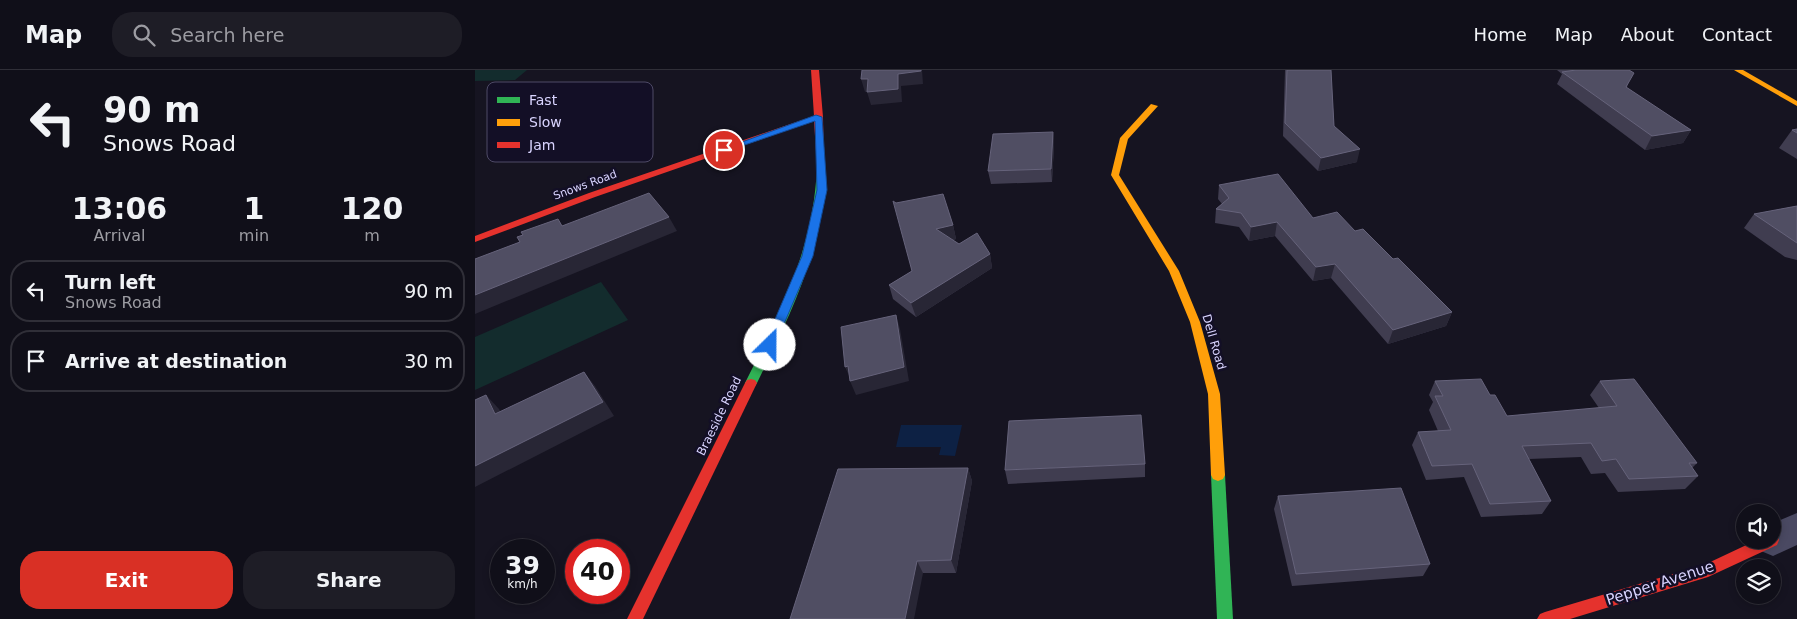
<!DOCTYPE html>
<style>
:root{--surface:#100f19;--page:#1e1d26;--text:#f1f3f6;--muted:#9c9ca2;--line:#302f38;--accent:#d93025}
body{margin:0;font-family:"DejaVu Sans",sans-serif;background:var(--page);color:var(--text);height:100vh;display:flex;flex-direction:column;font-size:19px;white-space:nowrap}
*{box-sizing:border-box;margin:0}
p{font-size:16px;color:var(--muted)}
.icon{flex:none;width:28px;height:28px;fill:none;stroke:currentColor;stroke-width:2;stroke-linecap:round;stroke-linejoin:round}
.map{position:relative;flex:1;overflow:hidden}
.side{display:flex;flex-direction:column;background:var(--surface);width:475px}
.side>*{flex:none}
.hud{background:#100f19;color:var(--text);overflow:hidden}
.controls{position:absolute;left:1261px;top:434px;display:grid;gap:10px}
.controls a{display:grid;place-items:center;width:45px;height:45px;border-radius:50%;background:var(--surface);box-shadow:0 2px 8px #0003,0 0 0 1px var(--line);font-size:25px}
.speed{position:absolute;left:15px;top:469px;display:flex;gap:10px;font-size:25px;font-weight:700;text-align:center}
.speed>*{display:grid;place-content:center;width:65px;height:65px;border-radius:50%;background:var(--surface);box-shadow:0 2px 8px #0003,0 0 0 1px var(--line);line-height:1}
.speed small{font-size:12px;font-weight:400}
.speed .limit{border:8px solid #d22;background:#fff;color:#111}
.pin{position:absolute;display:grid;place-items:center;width:42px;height:42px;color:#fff;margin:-21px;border:2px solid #fff;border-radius:50%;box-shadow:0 1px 5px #0007}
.me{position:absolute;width:55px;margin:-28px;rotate:23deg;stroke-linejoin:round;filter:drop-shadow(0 0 4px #0008)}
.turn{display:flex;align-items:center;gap:18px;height:105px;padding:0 20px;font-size:22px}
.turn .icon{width:65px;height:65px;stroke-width:2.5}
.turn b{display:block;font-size:35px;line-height:42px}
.eta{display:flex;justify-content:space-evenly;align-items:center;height:85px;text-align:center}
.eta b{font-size:30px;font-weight:700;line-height:35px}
.button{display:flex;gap:10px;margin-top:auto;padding:10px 20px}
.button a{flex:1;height:58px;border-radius:20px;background:var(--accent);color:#fff;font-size:20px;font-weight:700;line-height:58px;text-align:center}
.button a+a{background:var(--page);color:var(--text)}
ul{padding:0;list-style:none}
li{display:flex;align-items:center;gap:15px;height:62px;margin:0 10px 8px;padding:0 10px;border:2px solid var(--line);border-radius:20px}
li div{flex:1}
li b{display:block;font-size:19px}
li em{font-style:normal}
header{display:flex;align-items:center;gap:30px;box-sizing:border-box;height:70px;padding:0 25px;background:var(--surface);border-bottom:1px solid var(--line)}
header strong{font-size:24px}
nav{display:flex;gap:28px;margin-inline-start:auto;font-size:18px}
.search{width:350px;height:45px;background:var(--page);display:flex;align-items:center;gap:12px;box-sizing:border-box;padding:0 18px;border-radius:20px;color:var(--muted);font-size:19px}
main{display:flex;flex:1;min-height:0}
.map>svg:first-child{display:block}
.green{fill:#132c2d}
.water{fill:#0d2144}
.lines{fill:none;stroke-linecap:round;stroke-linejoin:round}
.street{fill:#4a4962;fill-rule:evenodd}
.fast{fill:#30b455;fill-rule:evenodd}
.slow{fill:#ff9f0a;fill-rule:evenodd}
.jam{fill:#e5322d;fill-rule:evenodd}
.wall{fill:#403d50}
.shaded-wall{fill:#282635}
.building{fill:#504e63;stroke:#66637b}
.route{fill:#1a73e8;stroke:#114b97}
.labels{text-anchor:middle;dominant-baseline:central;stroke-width:5;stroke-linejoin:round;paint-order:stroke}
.far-street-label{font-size:11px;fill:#d9d4ff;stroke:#130f26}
.street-label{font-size:12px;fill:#d9d4ff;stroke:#130f26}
.near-street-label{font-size:15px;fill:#d9d4ff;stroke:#130f26}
.key{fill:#130f26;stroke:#4e4a67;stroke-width:1}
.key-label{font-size:14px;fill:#d9d4ff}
</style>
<header>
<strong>Map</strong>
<div class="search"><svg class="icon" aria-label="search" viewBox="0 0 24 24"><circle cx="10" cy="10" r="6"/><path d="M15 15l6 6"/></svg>Search here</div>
<nav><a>Home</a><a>Map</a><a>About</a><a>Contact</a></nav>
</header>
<main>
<section class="side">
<div class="hud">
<div class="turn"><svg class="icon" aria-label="left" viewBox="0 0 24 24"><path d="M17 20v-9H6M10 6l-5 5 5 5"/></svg><div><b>90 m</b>Snows Road</div></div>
</div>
<div class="eta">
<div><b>13:06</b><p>Arrival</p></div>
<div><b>1</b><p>min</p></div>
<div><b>120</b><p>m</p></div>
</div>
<ul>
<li><svg class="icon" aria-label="left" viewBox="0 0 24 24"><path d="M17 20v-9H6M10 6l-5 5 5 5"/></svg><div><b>Turn left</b><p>Snows Road</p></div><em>90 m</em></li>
<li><svg class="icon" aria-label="arrive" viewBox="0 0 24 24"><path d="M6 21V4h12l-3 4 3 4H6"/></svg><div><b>Arrive at destination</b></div><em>30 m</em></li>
</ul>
<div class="button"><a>Exit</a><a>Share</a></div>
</section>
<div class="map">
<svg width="1322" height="549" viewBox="0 0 1322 549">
<rect width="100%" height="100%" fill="#161421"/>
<g class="green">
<path d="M0,0H52L40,10L0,11Z"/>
<path d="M126,212L153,250L0,320V267Z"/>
</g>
<path class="water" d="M426,355H487L480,386L464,385L466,377H421Z"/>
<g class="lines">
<path class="street" d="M1322,443V475L1298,486L1286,481L1281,470H1298V453Z"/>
<g class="fast">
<path d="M346,93L350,96C349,178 317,241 282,313L280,316H272L270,313C306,241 339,178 342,96Z"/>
<path d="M743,399L748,401L750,405L758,549H742L736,405L738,401Z"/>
</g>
<g class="slow">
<path d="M1259,0H1268L1322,31V36Z"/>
<path d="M676,34L683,36L653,69L644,105L704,201L725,252L745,324L750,405L748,409L743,411L738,409L736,405L733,324L715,252L694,201L636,105L645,68Z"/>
</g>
<g class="jam">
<path d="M336,0H344L348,47L349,98L346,99L342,96L339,51L120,127L0,172V166L114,123L339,46Z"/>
<path d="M276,309L280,310L282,313L168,549H152L270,313L272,310Z"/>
<path d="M1298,464L1302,465L1304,470L1302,475L1233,507L1095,549H1062L1065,544L1070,542L1231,494L1282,470H1298Z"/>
</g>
</g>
<g class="wall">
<path d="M810,0H856L859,56L882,92L843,101L808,66Z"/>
<path d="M1082,0H1154L1152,18L1216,60L1208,73L1170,80L1082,14L1087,4Z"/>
<path d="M1322,59V89L1304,78L1317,60Z"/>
<path d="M578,62L579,75L577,112L516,114L513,101Z"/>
<path d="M744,115L838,148L880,161L918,189L977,242L971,256L913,274L856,208L838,211L800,166L774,171L764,157L740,153L741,139L747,134L743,129Z"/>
<path d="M421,133L478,155L481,169L478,170L484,174L515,184L517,198L441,247L418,229L414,215L437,201Z"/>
<path d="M1322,136V190L1310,187L1269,158L1279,144Z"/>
<path d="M960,311L1015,325L1032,346L1124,338L1115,325L1125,311L1222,393L1217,398L1223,406L1210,419L1143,422L1130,403L1116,404L1106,387L1054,389L1076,431L1067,444L1006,447L989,407L951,410L937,375L943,362L963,361L954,340L958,332L954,325Z"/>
<path d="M670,394V407L533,414L530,400Z"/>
<path d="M493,398L497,411L481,503H448L315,549Z"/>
<path d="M803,426L955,494L948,506L817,516L799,439Z"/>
</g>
<g class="shaded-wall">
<path d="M447,0L448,14L426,16L427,32L396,35L392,22L423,4Z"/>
<path d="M386,9H393L396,21L390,22Z"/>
<path d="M1216,60L1208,73L1170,80L1177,66Z"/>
<path d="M578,62L579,75L577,112L576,99Z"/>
<path d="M885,79L882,92L843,101L846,88Z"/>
<path d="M194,147L202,161L0,244V225Z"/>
<path d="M802,152L800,166L774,171L776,157Z"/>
<path d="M478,155L481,169L464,172L461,159Z"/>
<path d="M515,184L517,198L441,247L436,233Z"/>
<path d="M860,194L856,208L838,211L841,197Z"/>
<path d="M977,242L971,256L913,274L918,260Z"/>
<path d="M421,245L425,259L434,311L381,325L375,311Z"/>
<path d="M373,296L376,310L370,297Z"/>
<path d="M109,302L120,316L139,346L0,417V396Z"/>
<path d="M11,325L24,339L34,358L20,344Z"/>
<path d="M493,398L497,411L481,503L476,490Z"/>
<path d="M442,491L448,503L439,549H430Z"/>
</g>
<g class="building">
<path d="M387,0H446V1L423,4V19L392,22L393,9H386Z"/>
<path d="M812,0H856L859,56L885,79L846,88L810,53Z"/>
<path d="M1101,0H1154L1159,3L1151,17L1216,60L1177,66L1087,2Z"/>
<path d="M1322,59V63L1317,60Z"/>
<path d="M578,62L576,99L513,101L518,64Z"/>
<path d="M803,104L838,148L862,142L880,161L888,159L918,189L923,188L977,242L918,260L860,194L841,197L802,152L776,157L766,143L741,139L754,128L744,115Z"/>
<path d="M174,123L194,147L0,225V189L45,172L42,167L48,165L46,162L83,149L87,156Z"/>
<path d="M468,124L478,155L461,159L484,174L502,163L515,184L436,233L414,215L437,201L418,131L421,133Z"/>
<path d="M1322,136V173L1279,144Z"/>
<path d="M421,245L429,297L375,311L373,296L370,297L366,257Z"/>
<path d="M109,302L128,332L0,396V330L11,325L20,344Z"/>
<path d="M1006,309L1015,325H1020L1032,346L1142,336L1125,311L1159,309L1222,393H1214L1223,406L1154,409L1141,389L1127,391L1116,373L1047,376L1076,431L1015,434L997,394L957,396L943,362L976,360L960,326H968L960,311Z"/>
<path d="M666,345L670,394L530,400L534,351Z"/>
<path d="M493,398L476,490L442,491L430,549H315L363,399Z"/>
<path d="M926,418L955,494L821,504L803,426Z"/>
</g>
<path class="route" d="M341,45L347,47L352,120L338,186L300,275L295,279L289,275L327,186L342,120L340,51L252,81L245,80Z"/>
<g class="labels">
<g class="far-street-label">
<text transform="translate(110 115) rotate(-20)">Snows Road</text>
</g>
<g class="street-label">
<text transform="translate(739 272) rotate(74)">Dell Road</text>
<text transform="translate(244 346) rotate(-64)">Braeside Road</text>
</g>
<g class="near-street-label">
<text transform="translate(1185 513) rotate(-18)">Pepper Avenue</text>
</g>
</g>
<rect x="12" y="12" width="166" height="80" rx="8" class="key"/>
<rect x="22" y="27" width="23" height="6" fill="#30b455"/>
<rect x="22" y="49" width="23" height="7" fill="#ff9f0a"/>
<rect x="22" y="72" width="23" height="6" fill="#e5322d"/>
<g class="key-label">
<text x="54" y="35">Fast</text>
<text x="54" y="57">Slow</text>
<text x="54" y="80">Jam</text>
</g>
</svg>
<div class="controls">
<a><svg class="icon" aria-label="sound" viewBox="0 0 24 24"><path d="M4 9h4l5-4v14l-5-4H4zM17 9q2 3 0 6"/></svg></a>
<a><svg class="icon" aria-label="layers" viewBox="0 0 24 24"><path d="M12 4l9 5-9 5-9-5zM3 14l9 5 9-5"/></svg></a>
</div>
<div class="speed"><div>39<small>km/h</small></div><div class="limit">40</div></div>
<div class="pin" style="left:249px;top:80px;background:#d93025"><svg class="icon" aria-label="arrive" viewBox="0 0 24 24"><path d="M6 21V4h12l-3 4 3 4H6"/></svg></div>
<svg class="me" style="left:295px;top:275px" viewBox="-20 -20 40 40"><circle r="19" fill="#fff"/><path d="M0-13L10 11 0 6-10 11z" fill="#1a73e8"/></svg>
</div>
</main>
